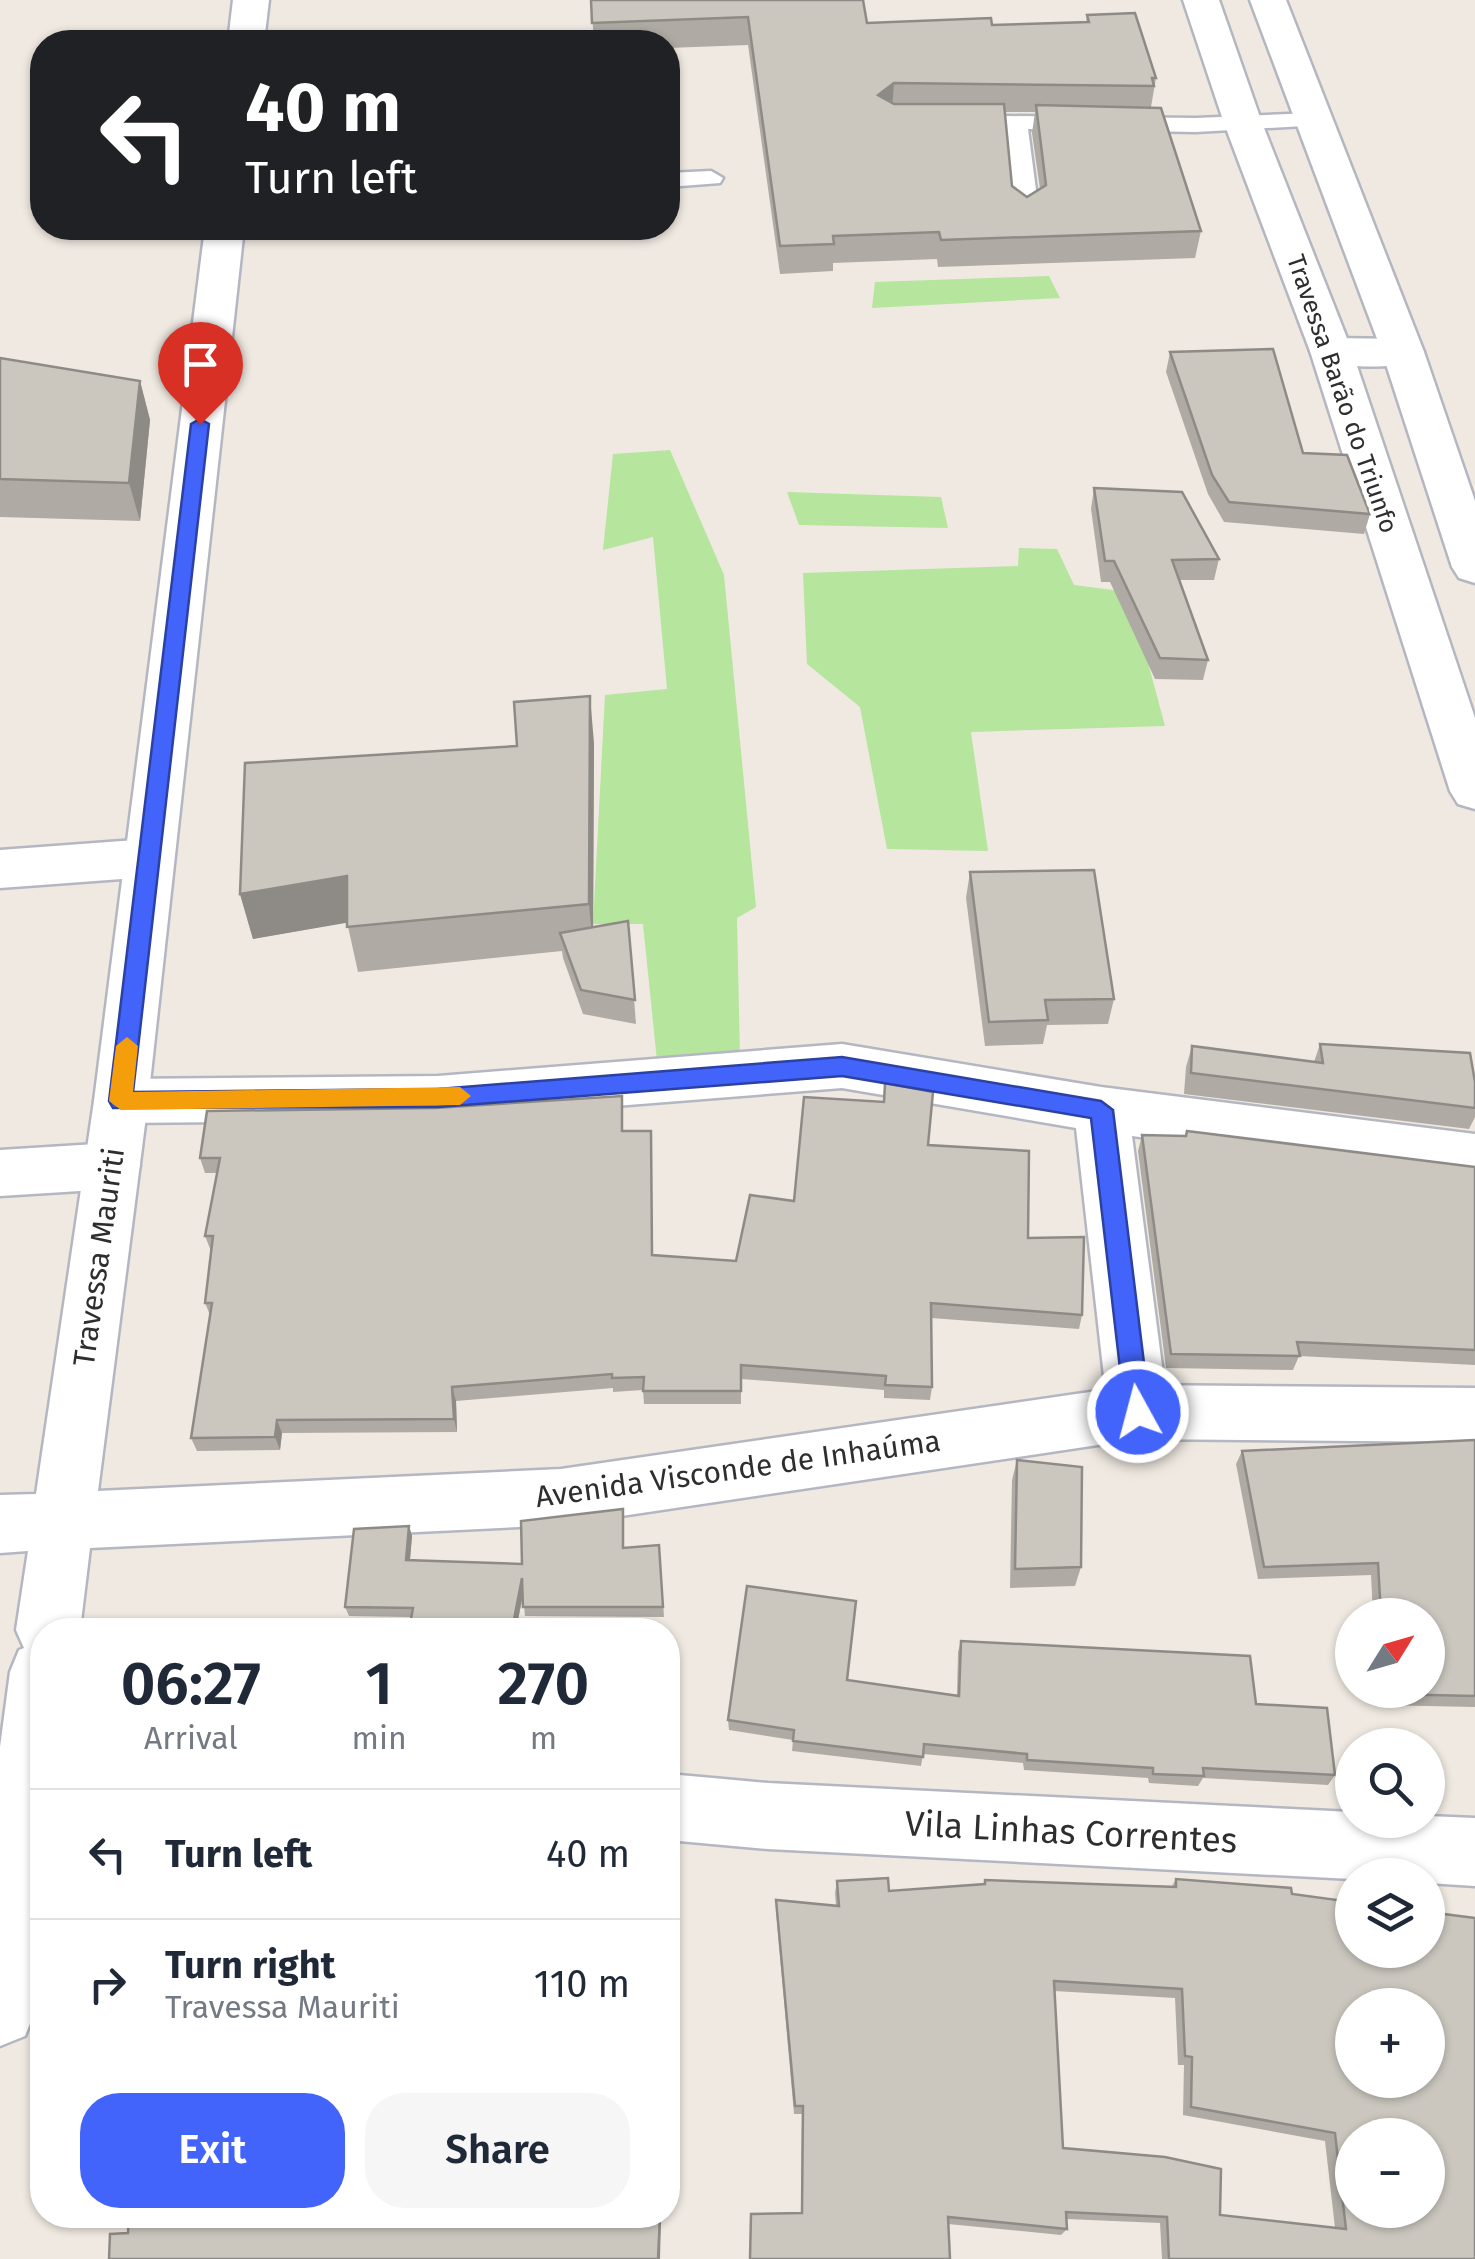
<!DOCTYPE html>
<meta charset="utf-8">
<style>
:root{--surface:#fff;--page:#f6f6f7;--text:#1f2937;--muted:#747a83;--line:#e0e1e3;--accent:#4264fb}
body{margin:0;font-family:"Fira Sans",sans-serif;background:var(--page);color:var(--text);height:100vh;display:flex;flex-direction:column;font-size:38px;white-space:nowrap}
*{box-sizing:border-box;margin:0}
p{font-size:32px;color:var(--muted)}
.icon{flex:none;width:55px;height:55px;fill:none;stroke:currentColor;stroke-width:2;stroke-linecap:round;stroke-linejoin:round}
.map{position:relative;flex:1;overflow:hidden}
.drawer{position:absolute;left:30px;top:1618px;width:650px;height:610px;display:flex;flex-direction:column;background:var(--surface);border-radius:40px;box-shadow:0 2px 8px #0004}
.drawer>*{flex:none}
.banner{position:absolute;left:30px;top:30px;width:650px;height:210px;border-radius:40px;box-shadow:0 2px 8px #0004;background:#202124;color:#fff;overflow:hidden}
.needle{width:65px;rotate:53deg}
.buttons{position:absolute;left:1335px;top:1598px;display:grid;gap:20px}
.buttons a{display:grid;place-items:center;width:110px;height:110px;border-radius:50%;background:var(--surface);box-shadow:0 2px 8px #0004;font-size:50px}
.pin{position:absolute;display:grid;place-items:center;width:85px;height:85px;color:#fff;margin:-102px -42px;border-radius:50% 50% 50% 0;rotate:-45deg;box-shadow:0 0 10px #0007}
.pin .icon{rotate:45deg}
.me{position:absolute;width:110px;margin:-55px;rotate:353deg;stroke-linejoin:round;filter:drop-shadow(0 0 8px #0008)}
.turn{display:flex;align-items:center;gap:35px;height:210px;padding:0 50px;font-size:45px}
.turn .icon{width:130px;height:130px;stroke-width:2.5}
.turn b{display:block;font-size:70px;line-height:85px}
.eta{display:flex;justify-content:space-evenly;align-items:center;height:170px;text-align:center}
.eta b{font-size:60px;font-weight:600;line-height:70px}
.action{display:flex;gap:20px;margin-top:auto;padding:20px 50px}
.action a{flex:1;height:115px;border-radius:40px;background:var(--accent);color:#fff;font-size:40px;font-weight:600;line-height:115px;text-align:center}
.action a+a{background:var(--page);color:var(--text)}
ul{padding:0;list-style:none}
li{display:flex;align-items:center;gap:30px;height:130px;padding:0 50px;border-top:2px solid var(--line)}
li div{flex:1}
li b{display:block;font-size:38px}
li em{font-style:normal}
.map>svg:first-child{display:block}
.green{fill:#b6e59e}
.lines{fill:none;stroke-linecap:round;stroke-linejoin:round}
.lane-casing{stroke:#b4b7c1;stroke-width:5}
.street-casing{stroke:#b4b7c1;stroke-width:5}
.secondary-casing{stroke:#b4b7c1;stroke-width:5}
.lane{fill:#fff;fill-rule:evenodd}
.street{fill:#fff;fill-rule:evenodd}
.secondary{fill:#fff;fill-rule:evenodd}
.wall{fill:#afaba4;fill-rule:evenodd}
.shaded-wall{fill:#8e8b86}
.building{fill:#cbc7bf;stroke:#8e8b86;stroke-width:2.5;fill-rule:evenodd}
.route{fill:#4264fb;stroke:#2b41a3;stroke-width:2.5}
.slow{fill:#f59e0b}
.labels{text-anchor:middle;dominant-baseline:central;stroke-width:9;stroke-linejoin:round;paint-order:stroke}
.far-street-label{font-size:25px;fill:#2e2e2e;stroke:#fff}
.street-label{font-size:30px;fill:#2e2e2e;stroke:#fff}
.near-street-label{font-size:35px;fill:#2e2e2e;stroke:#fff}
</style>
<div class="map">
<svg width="1475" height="2259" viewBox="0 0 1475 2259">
<rect width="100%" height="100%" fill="#efe9e1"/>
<g class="green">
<path d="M1049,276L1060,298L872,308L875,282Z"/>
<path d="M670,450L724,575L756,907L737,918L740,1059L657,1061L643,924H593L605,695L667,689L653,537L603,550L613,454Z"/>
<path d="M787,492L941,497L948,528L799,525Z"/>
<path d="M1019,548L1057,549L1074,585L1129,592L1165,726L971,732L988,851L887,849L860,707L807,664L803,573L1018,566Z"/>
</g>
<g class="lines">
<defs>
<g id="lane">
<path d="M1313,113L1325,120L1322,125L1196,132L1028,129L1039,213L1026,221L1013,213L1003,121L1006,116L1196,118Z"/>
<path d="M711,171L723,178L720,183L668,187V173Z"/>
</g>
<g id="street">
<path d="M1331,338L1403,339L1418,343L1424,352L1418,361C1388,369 1346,368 1316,360L1310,351L1316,342Z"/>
<path d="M149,839L167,844L174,858L167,872L149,877L0,888V850Z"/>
<path d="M842,1044L1101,1087L1475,1134V1180L1132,1136L1168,1412L1159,1431L1138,1439L1117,1431L1108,1412L1076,1128L842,1088L438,1120L121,1123L102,1117L94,1101L102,1085L121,1079L438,1076Z"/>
<path d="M112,1143L132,1150L140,1166L132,1182L112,1189L0,1196V1150Z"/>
<path d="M668,1774L768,1783L1352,1812V1820H1428V1816L1475,1818V1886L1428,1883V1875H1352V1879L768,1849L668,1840Z"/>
</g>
<g id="secondary">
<path d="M233,0H269L264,42H228Z"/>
<path d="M1183,0H1219L1262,123L1352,351L1475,718V809L1458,804L1450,791L1310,351L1224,123Z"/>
<path d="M1250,0H1286L1424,352L1475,501V583L1459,578L1452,567L1382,352Z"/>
<path d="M205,228H244L148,1101L98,1491L561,1469L1138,1385L1475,1388V1442L1138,1439L561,1525L90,1548L80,1630H42V1946L35,2011L25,2036L0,2046V1747L10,1672L19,1650L24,1648L16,1630L28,1551L0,1553V1495L36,1494L94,1101Z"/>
</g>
</defs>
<use href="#lane" class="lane-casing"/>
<use href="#street" class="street-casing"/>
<use href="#secondary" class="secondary-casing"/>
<use href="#lane" class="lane"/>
<use href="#street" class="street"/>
<use href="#secondary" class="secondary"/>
</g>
<g class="wall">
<path d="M591,0L867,23L992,25L1086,22L1087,15L1156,78L1151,107L1201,231L1195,258L938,267L937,259L833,263V271L780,274L748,45L668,48V42H594ZM1004,112H1035L1032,133L1040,189L1027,197L1012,186Z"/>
<path d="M1170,352L1303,453L1370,514L1364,534L1224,522L1208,494L1166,372Z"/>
<path d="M0,358L140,381L150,420L140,521L0,517Z"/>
<path d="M1094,488L1219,559L1214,580H1180L1208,660L1203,680L1155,679L1110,582H1101L1091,509Z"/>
<path d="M594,743L593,927L628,921L636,1024L583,1014L563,958L562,951L358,972L347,922L253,939L240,894Z"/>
<path d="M970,872L1114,999L1108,1024L1047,1025L1043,1044L985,1046L966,898Z"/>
<path d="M1320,1044L1475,1082V1117L1469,1129L1184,1094L1186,1067L1192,1046L1314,1062Z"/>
<path d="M885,1083L928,1145L1028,1238L1082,1315L1079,1329L931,1318L932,1387L930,1400L884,1398V1390L741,1379V1404H644L643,1390L613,1392V1388L456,1401L457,1432L282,1433L280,1450L197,1451L191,1438L210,1315L205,1303L211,1251L205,1236L217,1173H205L200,1158L651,1131L653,1255L736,1261L794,1201L883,1102Z"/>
<path d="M1187,1131L1475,1167V1365L1299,1356L1293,1370L1166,1368L1138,1151L1142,1135L1185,1136Z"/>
<path d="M1475,1440V1707L1377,1705V1690H1428V1615H1373L1371,1575L1258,1579L1236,1464L1242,1451Z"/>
<path d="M1017,1460L1081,1567L1075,1586L1010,1588L1012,1480Z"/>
<path d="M623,1509L624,1548L659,1545L664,1617L525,1616L523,1596L516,1630H409L411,1617L349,1616L345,1607L409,1526L412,1536L410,1560L522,1564Z"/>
<path d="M961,1641L1256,1704L1335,1775L1328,1785L1203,1778L1198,1786L1149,1783L1148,1778L1024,1770L1023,1763L923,1754L921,1766L792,1751L793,1740L729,1730L728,1720L847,1680L957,1695L958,1652Z"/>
<path d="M1176,1879L1292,1894L1475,2259H1162L1160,2223L1066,2219L1067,2229L1061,2235L948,2224L801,2213L802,2114H794L776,1911V1900L836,1906L835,1893L837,1881L889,1891L983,1884L985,1880L1172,1886ZM1054,1991L1175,1998L1178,2065H1184L1183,2115L1325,2141L1335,2228L1220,2215L1063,2148Z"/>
</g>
<g class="shaded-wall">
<path d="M894,83L892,110L878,95Z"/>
<path d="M140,381L150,420L140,521L129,483Z"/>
<path d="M590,696L594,743L593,948L589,904Z"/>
<path d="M347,876L357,921L253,939L240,894Z"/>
<path d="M452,1387L456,1401L457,1432L454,1419Z"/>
<path d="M277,1420L282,1433L280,1450L275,1437Z"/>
<path d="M409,1526L412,1536L409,1570L406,1560Z"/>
<path d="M522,1578L524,1588L516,1630H512Z"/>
<path d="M660,2215H661L660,2259H658Z"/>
</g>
<g class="building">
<path d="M591,0H863L867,23L991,18L992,25L1089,22L1087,15L1135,13L1156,78H1152L1154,86L894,83L878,95L894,104H1004L1012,186L1027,197L1046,185L1036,105L1161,108L1201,231L941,240L939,232L833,236L834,244L780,246L748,17L592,23Z"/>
<path d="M1273,349L1303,453L1347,455L1370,514L1229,502L1212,475L1170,352Z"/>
<path d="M0,358L140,381L129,483L0,479Z"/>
<path d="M1094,488L1182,492L1219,559L1172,560L1208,660L1160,658L1114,561H1105Z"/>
<path d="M590,696L589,904L347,927V876L240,894L245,763L517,746L514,702Z"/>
<path d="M1094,870L1114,999L1045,1000L1048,1020L989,1022L970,872Z"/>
<path d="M628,921L635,1000L581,990L560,933Z"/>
<path d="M1320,1044L1470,1053L1475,1082V1108L1191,1073L1192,1046L1323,1063Z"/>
<path d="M885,1083L933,1092L928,1145L1029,1151L1028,1238L1084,1237L1082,1315L931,1303L932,1387L885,1385L886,1376L741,1365V1391H643L644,1377L612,1378V1374L452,1387L454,1419L277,1420L275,1437L191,1438L212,1303H205L213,1236H205L220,1158H200L207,1111L435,1108L622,1096V1131H651L652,1255L736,1261L750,1195L794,1201L804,1097L884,1102Z"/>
<path d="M1187,1131L1475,1167V1350L1297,1342L1300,1356L1171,1354L1142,1135L1186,1136Z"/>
<path d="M1475,1440V1696L1385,1694V1690H1428V1615H1381L1378,1563L1264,1567L1242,1451Z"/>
<path d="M1017,1460L1082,1467L1081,1567L1015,1569Z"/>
<path d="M623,1509V1548L659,1545L663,1607H523L522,1578L512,1630H409L413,1608L345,1607L354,1529L409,1526L406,1560L522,1564L521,1521Z"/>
<path d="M747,1586L856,1601L847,1680L959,1696L961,1641L1250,1656L1256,1704L1327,1708L1335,1775L1203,1768L1204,1776L1153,1774V1768L1027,1760V1754L924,1744L923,1757L793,1741L794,1730L728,1720Z"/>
<path d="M888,1878L889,1891L985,1884V1880L1176,1887V1879L1291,1888L1292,1894L1352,1902V1950H1428V1912L1475,1918V2259H1169L1167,2217L1066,2212L1067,2229L948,2217L950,2259H750L751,2214L802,2213L803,2106H795L776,1900L839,1906L837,1881ZM1054,1981L1182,1989L1185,2056L1192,2057L1191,2107L1335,2133L1346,2229L1220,2215L1221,2169L1165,2157L1063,2148ZM1352,2005H1428V2080H1352ZM1352,2135H1428V2210H1352Z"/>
<path d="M129,2215H660L658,2259H109L110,2234L128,2233Z"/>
</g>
<path class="route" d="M200,419L209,424L133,1092L438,1089L842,1057L1101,1101L1113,1110L1150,1412L1146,1420L1138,1423L1129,1420L1125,1412L1091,1118L842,1076L438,1107L113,1108L109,1101L191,424Z"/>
<path class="slow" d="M127,1037L138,1046L133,1092L460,1087L471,1096L460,1105L121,1110L109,1101L116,1046Z"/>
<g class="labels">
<g class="far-street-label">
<text transform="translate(1342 394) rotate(71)">Travessa Barão do Triunfo</text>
</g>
<g class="street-label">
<text transform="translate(99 1257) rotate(-82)">Travessa Mauriti</text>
<text transform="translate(738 1469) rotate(-8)">Avenida Visconde de Inhaúma</text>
</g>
<g class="near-street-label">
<text transform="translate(1071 1832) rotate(3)">Vila Linhas Correntes</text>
</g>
</g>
</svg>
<div class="buttons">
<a><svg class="needle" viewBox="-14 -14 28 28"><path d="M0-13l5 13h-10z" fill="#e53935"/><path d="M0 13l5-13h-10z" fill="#747a83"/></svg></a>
<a><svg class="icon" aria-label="search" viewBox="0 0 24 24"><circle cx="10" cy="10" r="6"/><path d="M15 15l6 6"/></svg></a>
<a><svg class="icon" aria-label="layers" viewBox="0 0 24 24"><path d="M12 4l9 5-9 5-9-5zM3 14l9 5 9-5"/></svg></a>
<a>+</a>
<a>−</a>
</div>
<div class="pin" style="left:200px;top:424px;background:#d93025"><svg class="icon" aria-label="arrive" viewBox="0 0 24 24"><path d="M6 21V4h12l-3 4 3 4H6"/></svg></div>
<svg class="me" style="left:1138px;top:1412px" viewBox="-20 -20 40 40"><circle r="17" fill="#4264fb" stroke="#fff" stroke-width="3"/><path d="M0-11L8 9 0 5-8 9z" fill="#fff"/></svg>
<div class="banner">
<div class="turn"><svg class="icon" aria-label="left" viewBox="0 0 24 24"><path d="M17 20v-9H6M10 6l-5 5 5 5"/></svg><div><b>40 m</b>Turn left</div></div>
</div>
<section class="drawer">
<div class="eta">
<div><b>06:27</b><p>Arrival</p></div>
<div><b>1</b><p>min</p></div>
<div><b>270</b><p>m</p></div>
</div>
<ul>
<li><svg class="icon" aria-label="left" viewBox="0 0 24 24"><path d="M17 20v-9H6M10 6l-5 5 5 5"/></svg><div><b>Turn left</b></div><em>40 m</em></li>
<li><svg class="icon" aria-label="right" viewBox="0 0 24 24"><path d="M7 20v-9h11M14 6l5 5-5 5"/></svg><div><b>Turn right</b><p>Travessa Mauriti</p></div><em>110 m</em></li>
</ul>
<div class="action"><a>Exit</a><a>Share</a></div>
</section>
</div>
